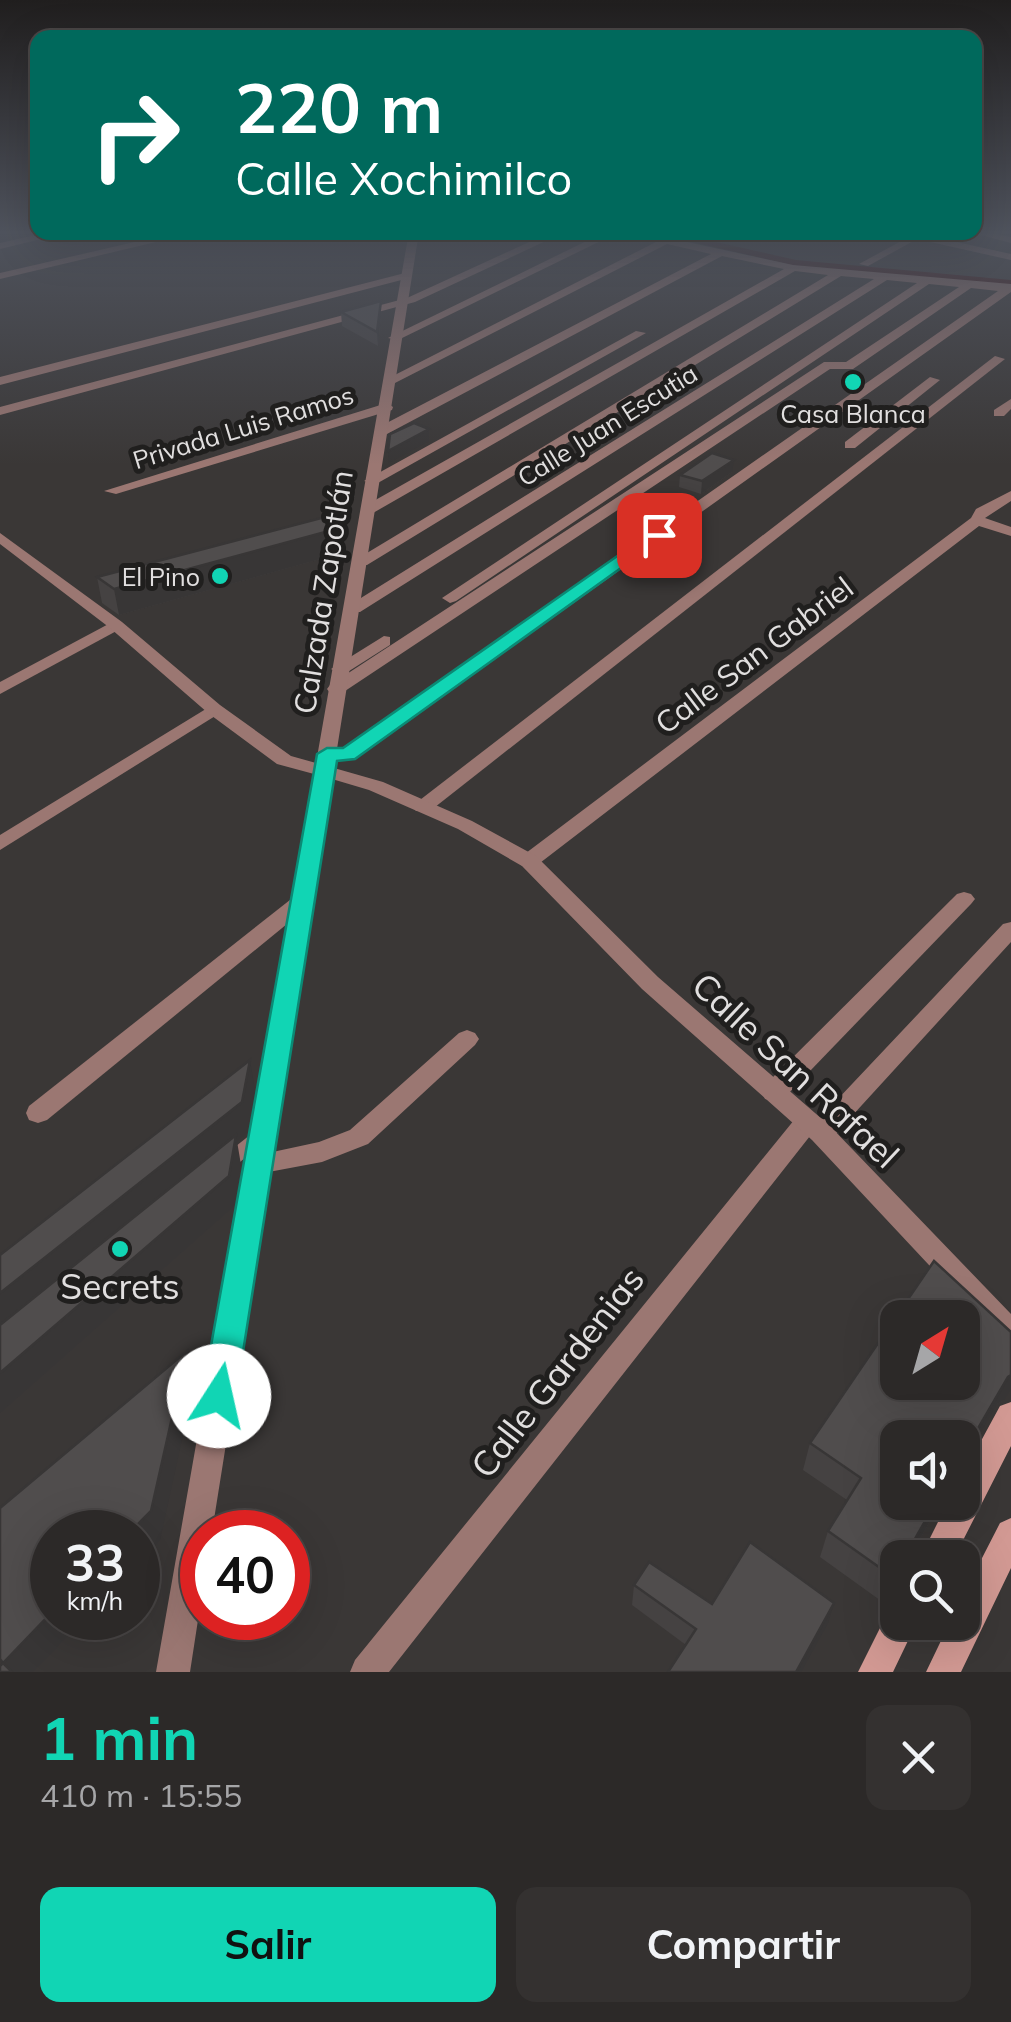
<!DOCTYPE html>
<html lang="es">
<meta charset="utf-8">
<style>
:root{--surface:#2c2928;--page:#343130;--text:#f1f3f6;--muted:#a6a6a8;--line:#484545;--accent:#11d5b4}
body{margin:0;font-family:Mulish,sans-serif;background:var(--page);color:var(--text);height:100vh;display:flex;flex-direction:column;font-size:38px;white-space:nowrap}
*{box-sizing:border-box;margin:0}
p{font-size:32px;color:var(--muted)}
.icon{flex:none;width:55px;height:55px;fill:none;stroke:currentColor;stroke-width:2;stroke-linecap:round;stroke-linejoin:round}
.map{position:relative;height:1672px;overflow:hidden}
.panel{display:flex;flex-direction:column;background:var(--surface);flex:1}
.panel>*{flex:none}
.guide{position:absolute;left:30px;top:30px;width:952px;height:210px;border-radius:20px;box-shadow:0 10px 40px #0002,0 0 0 2px var(--line);background:#00695c;color:#fff;overflow:hidden}
.needle{width:65px;rotate:37deg}
.tools{position:absolute;left:880px;top:1300px;display:grid;gap:20px}
.tools a{display:grid;place-items:center;width:100px;height:100px;border-radius:20px;background:var(--surface);box-shadow:0 10px 40px #0002,0 0 0 2px var(--line);font-size:50px}
.speed{position:absolute;left:30px;top:1510px;display:flex;gap:20px;font-size:50px;font-weight:700;text-align:center}
.speed>*{display:grid;place-content:center;width:130px;height:130px;border-radius:50%;background:var(--surface);box-shadow:0 10px 40px #0002,0 0 0 2px var(--line);line-height:1}
.speed small{font-size:25px;font-weight:400}
.speed .limit{border:15px solid #d22;background:#fff;color:#111}
.pin{position:absolute;display:grid;place-items:center;width:85px;height:85px;color:#fff;margin:-42px;border-radius:20px;box-shadow:0 5px 15px #0006}
.me{position:absolute;width:110px;margin:-55px;rotate:10deg;stroke-linejoin:round;filter:drop-shadow(0 0 8px #0008)}
.turn{display:flex;align-items:center;gap:35px;height:210px;padding:0 40px;font-size:45px}
.turn .icon{width:130px;height:130px;stroke-width:2.5}
.turn b{display:block;font-size:70px;line-height:85px}
.round{display:grid;place-items:center;flex:none;width:105px;height:105px;border-radius:20px;background:var(--page)}
.headline{display:flex;align-items:center;justify-content:space-between;height:170px;padding:0 40px}
h1{font-size:60px;font-weight:700;line-height:75px;color:var(--accent)}
.cta{display:flex;gap:20px;margin-top:auto;padding:20px 40px}
.cta a{flex:1;height:115px;border-radius:20px;background:var(--accent);color:#111;font-size:40px;font-weight:700;line-height:115px;text-align:center}
.cta a+a{background:var(--page);color:var(--text)}
.map>svg:first-child{display:block}
.lines{fill:none;stroke-linecap:round;stroke-linejoin:round}
.canal{fill:#390405;fill-rule:evenodd}
.service{fill:#9b7772;fill-rule:evenodd}
.minor{fill:#9b7772;fill-rule:evenodd}
.tertiary{fill:#9b7772;fill-rule:evenodd}
.secondary{fill:#d29993;fill-rule:evenodd}
.wall{fill:#454242}
.shaded-wall{fill:#383636}
.building{fill:#504d4d;stroke:#383636;stroke-width:2.5;fill-rule:evenodd}
.route{fill:#11d5b4;stroke:#0b8a75;stroke-width:2.5}
.poi-dot{fill:#11d5b4;stroke:#201f1e;stroke-width:4}
.labels{text-anchor:middle;dominant-baseline:central;stroke-width:10;stroke-linejoin:round;paint-order:stroke}
.far-poi-label{font-size:25px;fill:#e1dfdf;stroke:#201f1e}
.far-street-label{font-size:25px;fill:#e1dfdf;stroke:#201f1e}
.street-label{font-size:30px;fill:#e1dfdf;stroke:#201f1e}
.near-street-label{font-size:35px;fill:#e1dfdf;stroke:#201f1e}
.near-poi-label{font-size:35px;fill:#e1dfdf;stroke:#201f1e}
</style>
<div class="map">
<svg width="1011" height="1672" viewBox="0 0 1011 1672">
<rect width="100%" height="100%" fill="#3a3736"/>
<g class="lines">
<path class="canal" d="M649,232H672L796,260L1011,280V288L796,266Z"/>
<path class="service" d="M261,1129L267,1131L269,1135L267,1139L233,1168L227,1169L221,1168L219,1163L221,1158L255,1131Z"/>
<g class="minor">
<path d="M983,231L1011,237V243L970,232Z"/>
<path d="M49,232H70L0,249V243Z"/>
<path d="M178,232H198L0,279V273Z"/>
<path d="M551,232H565L415,302L0,415V407L407,298Z"/>
<path d="M605,232H619L398,340L388,338Z"/>
<path d="M620,232H641L793,265L1011,284V292L354,759L320,758L318,754L320,750L343,749L998,291L971,288L853,369H830L342,693H330L327,689L330,685L824,362H846L959,287L929,284L456,601L450,603L442,598L917,283L887,280L360,612H348V606L874,279L841,276L367,565H357V559L828,275L795,271L373,513H363V507L784,269L722,256L387,434H377V428L711,254L667,244L393,384L383,381L656,242Z"/>
<path d="M916,233L1011,254V260L917,239L868,266L859,264Z"/>
<path d="M405,273L410,276L409,278L0,385V377Z"/>
<path d="M636,331L646,333L376,484L364,481Z"/>
<path d="M995,356L1005,359L430,811H416L413,807L416,803Z"/>
<path d="M930,377L940,380L855,448H845V442Z"/>
<path d="M1011,399V409L1004,416H994V410Z"/>
<path d="M387,403L393,407L392,410L116,494L104,491Z"/>
<path d="M1011,491V501L985,518L1011,527V536L979,526L536,866H522L519,861L522,856L971,518L976,509Z"/>
<path d="M116,620L124,625L122,628L0,694V682Z"/>
<path d="M384,636L390,637V645L346,673L340,674L331,669Z"/>
<path d="M214,704L223,709L220,713L0,850V835Z"/>
<path d="M964,892L971,894L975,899L971,904L783,1099L774,1101L765,1099L762,1092L765,1085L957,894Z"/>
<path d="M302,894L313,901L309,906L47,1120L38,1123L29,1120L26,1113L29,1106L295,896Z"/>
<path d="M1011,922V942L830,1140L821,1143L810,1136L389,1672H350L355,1660L799,1114L808,1111L819,1119L1003,924Z"/>
<path d="M467,1030L475,1033L479,1039L475,1045L368,1144L322,1162L258,1174L249,1171L245,1164L249,1157L319,1142L350,1130L459,1033Z"/>
</g>
<path class="tertiary" d="M409,232H419L334,768L383,782L472,821L536,856L658,977L830,1126L1011,1314V1346L1001,1342L812,1140L642,989L522,866L458,829L369,790L332,779L212,1532H202V1594L190,1672H156L314,774L277,764L208,713L110,628L0,544V533L122,622L220,705L291,756L316,763Z"/>
<g class="secondary">
<path d="M1011,1402V1446L954,1558H920L948,1502H962V1476L1000,1406Z"/>
<path d="M1011,1518V1568L961,1672H926L950,1622H962V1597L1000,1523Z"/>
<path d="M898,1607V1622H917L893,1672H858L889,1610Z"/>
</g>
</g>
<g class="wall">
<path d="M341,312L381,315L378,346L342,326Z"/>
<path d="M732,472L701,494L679,487L680,475Z"/>
<path d="M346,537L342,553L119,615L102,603L97,577Z"/>
<path d="M1004,1400L997,1404L898,1502H941L909,1558H898V1578L884,1603L820,1557L828,1531L847,1500L803,1470L810,1443Z"/>
<path d="M634,1585L712,1604L828,1623L686,1645L632,1605Z"/>
</g>
<g class="shaded-wall">
<path d="M381,301V315L378,346L377,332Z"/>
<path d="M429,429V441L389,463L388,451Z"/>
<path d="M734,460L732,472L701,494L702,481Z"/>
<path d="M344,512L346,537L342,553L119,615L114,589Z"/>
<path d="M250,1060L255,1090L247,1133L237,1141L241,1165L234,1206L0,1413V1293Z"/>
<path d="M187,1351L195,1380L160,1540L138,1563V1532H130Z"/>
<path d="M1011,1375V1389L1004,1400L997,1404L962,1464V1456L1008,1377Z"/>
<path d="M936,1502H941L909,1558H904Z"/>
<path d="M898,1569V1578L884,1603L893,1577Z"/>
<path d="M834,1603L828,1623L801,1672H796Z"/>
<path d="M52,1612V1618H85L33,1672H8L3,1663Z"/>
</g>
<g class="building">
<path d="M381,301L377,332L341,312Z"/>
<path d="M414,423L429,429L388,451L390,434Z"/>
<path d="M712,453L734,460L702,481L680,475Z"/>
<path d="M344,512L340,528L114,589L97,577Z"/>
<path d="M250,1060L242,1102L0,1293V1255Z"/>
<path d="M236,1135L229,1176L0,1373V1325Z"/>
<path d="M934,1261L1011,1332V1375L1008,1377L962,1456V1438H898V1502H936L904,1558H898V1569L893,1577L828,1531L861,1478L810,1443ZM898,1318H962V1382H898Z"/>
<path d="M187,1351L151,1511L130,1532H52V1612L3,1663L0,1659V1508Z"/>
<path d="M750,1542L834,1603L796,1672H668L696,1629L634,1585L649,1562L712,1604Z"/>
<path d="M3,1663L12,1672H0V1666Z"/>
</g>
<linearGradient id="sky" x2="0" y2="1"><stop stop-color="#201e1e"/><stop offset="0.5" stop-color="#4f535d"/><stop offset="1" stop-color="#4f535d" stop-opacity="0"/></linearGradient>
<rect width="1011" height="465" fill="url(#sky)"/>
<path class="route" d="M653,531L667,535L355,759L337,761L236,1396L231,1407L219,1412L207,1407L202,1396L317,754L327,748H343Z"/>
<g class="poi-dot">
<circle cx="853" cy="382" r="10"/>
<circle cx="220" cy="576" r="10"/>
<circle cx="120" cy="1249" r="10"/>
</g>
<g class="labels">
<g class="far-poi-label">
<text x="853" y="413">Casa Blanca</text>
<text x="200" y="576" text-anchor="end">El Pino</text>
</g>
<g class="far-street-label">
<text transform="translate(607 425) rotate(-32)">Calle Juan Escutia</text>
<text transform="translate(243 427) rotate(-17)">Privada Luis Ramos</text>
</g>
<g class="street-label">
<text transform="translate(323 592) rotate(-81)">Calzada Zapotlán</text>
<text transform="translate(754 655) rotate(-37)">Calle San Gabriel</text>
</g>
<g class="near-street-label">
<text transform="translate(796 1070) rotate(43)">Calle San Rafael</text>
<text transform="translate(557 1372) rotate(-52)">Calle Gardenias</text>
</g>
<g class="near-poi-label">
<text x="120" y="1286">Secrets</text>
</g>
</g>
</svg>
<div class="tools">
<a><svg class="needle" viewBox="-14 -14 28 28"><path d="M0-13l5 13h-10z" fill="#e53935"/><path d="M0 13l5-13h-10z" fill="#a6a6a8"/></svg></a>
<a><svg class="icon" aria-label="sound" viewBox="0 0 24 24"><path d="M4 9h4l5-4v14l-5-4H4zM17 9q2 3 0 6"/></svg></a>
<a><svg class="icon" aria-label="search" viewBox="0 0 24 24"><circle cx="10" cy="10" r="6"/><path d="M15 15l6 6"/></svg></a>
</div>
<div class="speed"><div>33<small>km/h</small></div><div class="limit">40</div></div>
<div class="pin" style="left:659px;top:535px;background:#d93025"><svg class="icon" aria-label="arrive" viewBox="0 0 24 24"><path d="M6 21V4h12l-3 4 3 4H6"/></svg></div>
<svg class="me" style="left:219px;top:1396px" viewBox="-20 -20 40 40"><circle r="19" fill="#fff"/><path d="M0-13L10 11 0 6-10 11z" fill="#11d5b4"/></svg>
<div class="guide">
<div class="turn"><svg class="icon" aria-label="right" viewBox="0 0 24 24"><path d="M7 20v-9h11M14 6l5 5-5 5"/></svg><div><b>220 m</b>Calle Xochimilco</div></div>
</div>
</div>
<section class="panel">
<div class="headline"><div><h1>1 min</h1><p>410 m · 15:55</p></div><a class="round"><svg class="icon" aria-label="close" viewBox="0 0 24 24"><path d="M6 6l12 12M18 6L6 18"/></svg></a></div>
<div class="cta"><a>Salir</a><a>Compartir</a></div>
</section>
